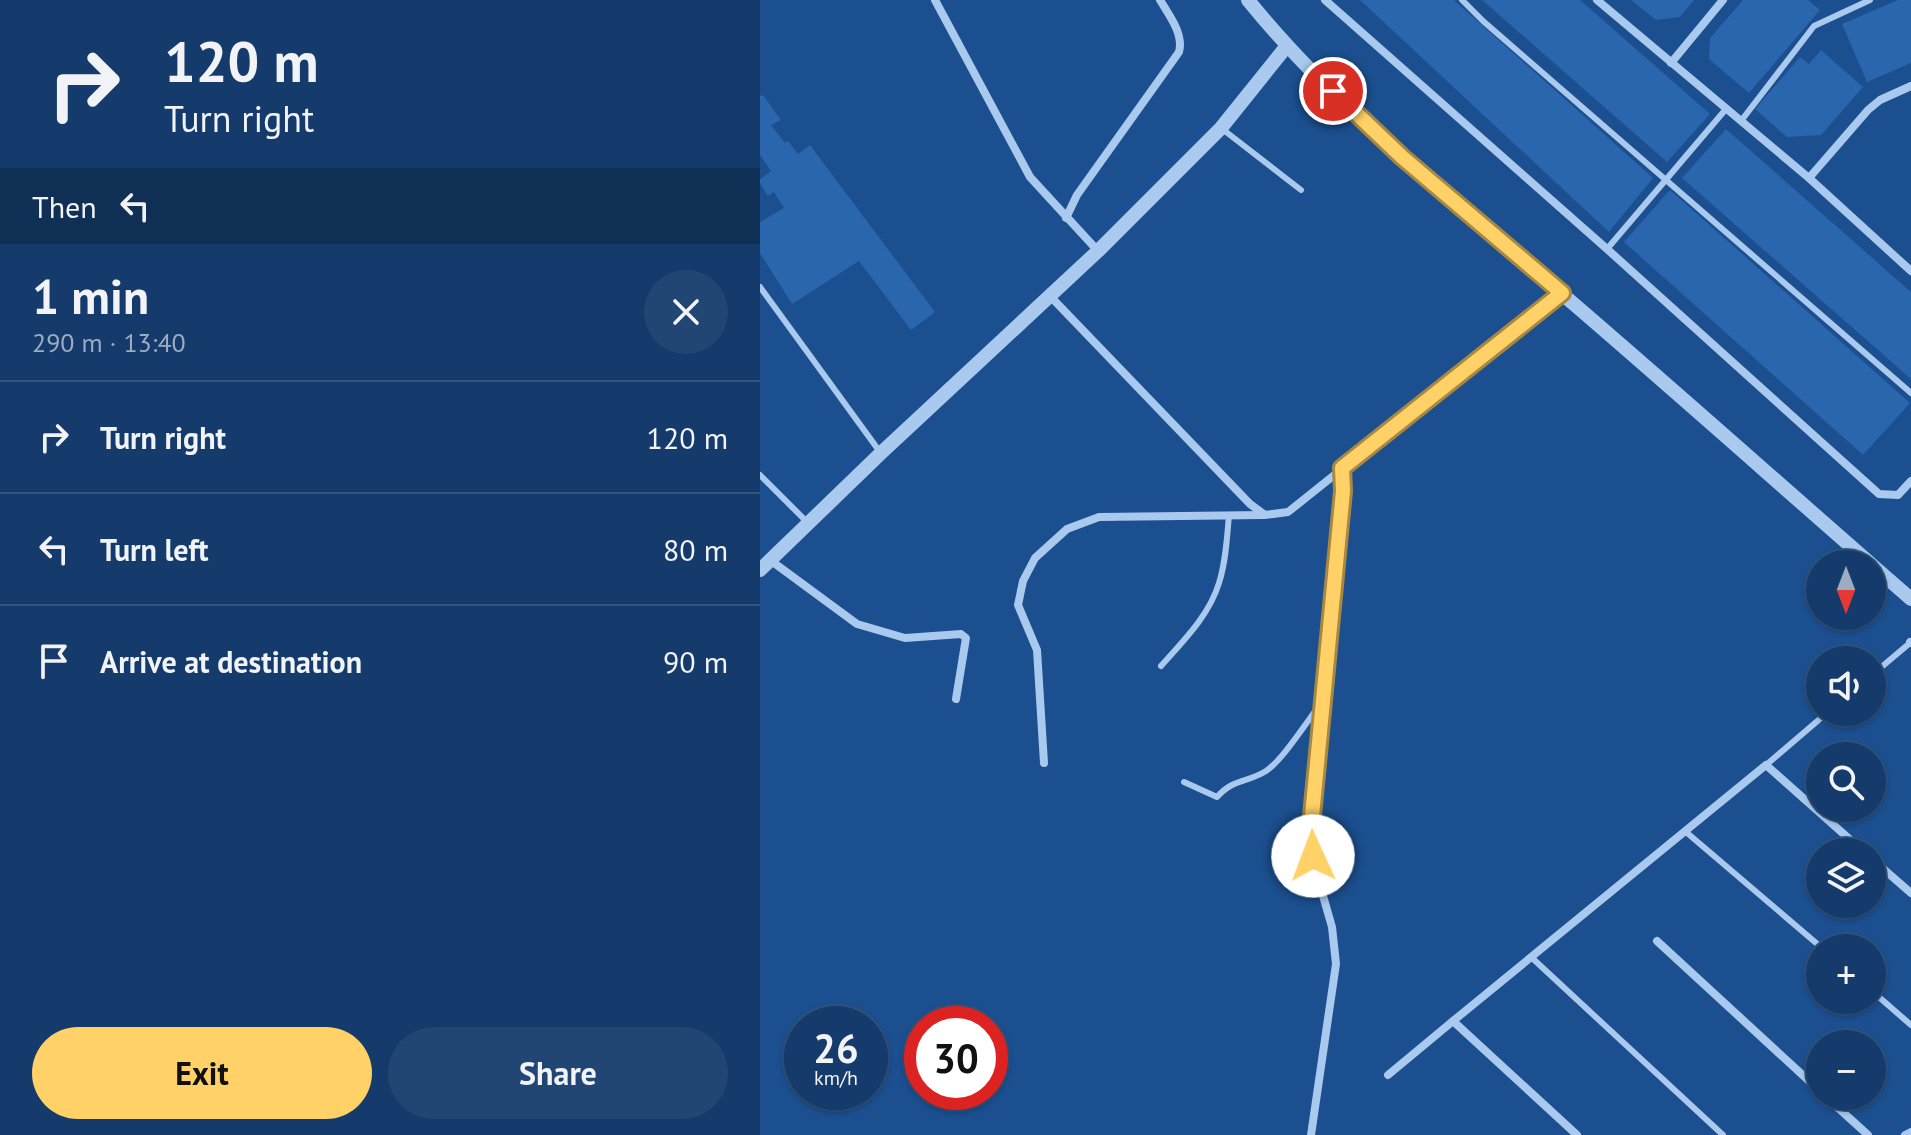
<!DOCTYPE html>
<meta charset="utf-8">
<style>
:root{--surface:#143b6b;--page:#214673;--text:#f1f3f6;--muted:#9dadc1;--line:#33557e;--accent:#ffd166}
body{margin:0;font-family:"PT Sans",sans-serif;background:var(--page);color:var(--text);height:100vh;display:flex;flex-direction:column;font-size:30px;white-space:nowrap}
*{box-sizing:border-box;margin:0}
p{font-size:26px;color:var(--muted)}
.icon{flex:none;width:44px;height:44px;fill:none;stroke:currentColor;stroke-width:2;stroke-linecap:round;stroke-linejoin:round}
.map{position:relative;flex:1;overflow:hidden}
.panel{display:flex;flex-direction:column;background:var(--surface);width:760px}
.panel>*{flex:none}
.guide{background:#143b6b;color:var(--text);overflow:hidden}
.needle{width:52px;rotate:180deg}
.buttons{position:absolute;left:1046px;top:550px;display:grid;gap:16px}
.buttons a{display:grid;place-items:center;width:80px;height:80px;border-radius:50%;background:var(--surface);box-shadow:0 2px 6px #0004,0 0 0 2px var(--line);font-size:40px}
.speed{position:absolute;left:24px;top:1006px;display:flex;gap:16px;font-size:40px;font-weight:700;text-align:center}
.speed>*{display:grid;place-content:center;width:104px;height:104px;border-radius:50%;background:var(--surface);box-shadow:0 2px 6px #0004,0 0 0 2px var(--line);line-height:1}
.speed small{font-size:20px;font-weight:400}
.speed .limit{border:12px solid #d22;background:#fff;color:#111}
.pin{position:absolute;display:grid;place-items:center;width:68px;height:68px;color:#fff;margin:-34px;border:4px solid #fff;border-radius:50%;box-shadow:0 2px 8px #0007}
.me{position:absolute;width:88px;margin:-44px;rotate:358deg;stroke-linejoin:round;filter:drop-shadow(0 0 6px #0008)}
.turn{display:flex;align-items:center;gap:28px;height:168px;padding:0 32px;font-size:36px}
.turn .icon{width:104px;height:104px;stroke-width:2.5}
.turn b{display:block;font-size:56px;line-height:68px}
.then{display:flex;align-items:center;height:76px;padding:0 32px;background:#0003;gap:16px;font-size:30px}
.round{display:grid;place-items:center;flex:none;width:84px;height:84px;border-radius:42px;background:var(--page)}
.overview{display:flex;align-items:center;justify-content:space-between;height:136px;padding:0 32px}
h1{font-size:48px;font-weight:700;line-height:60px}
.cta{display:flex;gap:16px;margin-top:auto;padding:16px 32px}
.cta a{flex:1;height:92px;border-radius:48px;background:var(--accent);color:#111;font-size:32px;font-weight:700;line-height:92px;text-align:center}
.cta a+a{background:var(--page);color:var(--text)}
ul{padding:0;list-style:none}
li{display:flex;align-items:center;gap:24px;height:112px;padding:0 32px;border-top:2px solid var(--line)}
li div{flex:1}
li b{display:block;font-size:30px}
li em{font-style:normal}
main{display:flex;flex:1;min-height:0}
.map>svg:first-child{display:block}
.building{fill:#2a66ad}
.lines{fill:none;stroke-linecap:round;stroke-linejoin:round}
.service{stroke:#a9c9ee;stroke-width:6}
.minor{stroke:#a9c9ee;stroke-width:8}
.tertiary{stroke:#a9c9ee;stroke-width:14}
.route-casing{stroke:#a68842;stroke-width:20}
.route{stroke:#ffd166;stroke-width:14}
</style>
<main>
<section class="panel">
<div class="guide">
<div class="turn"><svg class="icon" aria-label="right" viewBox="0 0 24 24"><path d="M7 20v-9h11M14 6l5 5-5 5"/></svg><div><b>120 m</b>Turn right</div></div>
<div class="then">Then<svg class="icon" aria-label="left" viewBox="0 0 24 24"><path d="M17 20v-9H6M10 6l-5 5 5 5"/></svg></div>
</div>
<div class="overview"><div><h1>1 min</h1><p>290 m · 13:40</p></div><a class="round"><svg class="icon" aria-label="close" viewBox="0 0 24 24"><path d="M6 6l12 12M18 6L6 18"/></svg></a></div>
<ul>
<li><svg class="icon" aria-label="right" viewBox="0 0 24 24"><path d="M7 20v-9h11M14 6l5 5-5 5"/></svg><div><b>Turn right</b></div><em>120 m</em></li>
<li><svg class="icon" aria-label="left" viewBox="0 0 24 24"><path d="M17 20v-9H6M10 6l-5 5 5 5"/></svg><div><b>Turn left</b></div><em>80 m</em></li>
<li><svg class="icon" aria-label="arrive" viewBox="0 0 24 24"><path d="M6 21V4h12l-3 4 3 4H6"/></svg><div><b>Arrive at destination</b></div><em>90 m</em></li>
</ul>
<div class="cta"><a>Exit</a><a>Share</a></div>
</section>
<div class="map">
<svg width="1151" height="1135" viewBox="0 0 1151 1135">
<rect width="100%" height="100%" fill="#1b4f8f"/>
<g class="building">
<path d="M600,0H694L893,178L849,232Z"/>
<path d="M722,0H820L950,114L907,162Z"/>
<path d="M871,0H934L920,17L896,20Z"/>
<path d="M983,0H1048L1060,10L989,93L949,59L950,38Z"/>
<path d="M1138,0H1151V63L1107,82L1082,24Z"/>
<path d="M1061,50L1103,87L1061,135L1027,137L995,109L1040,57L1049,64Z"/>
<path d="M3,95L21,120L11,125L25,143L28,141L38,154L50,145L175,312L151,330L99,261L32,304L0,253V222L24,208L14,192L8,196L0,183V179L11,171L0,155V96Z"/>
<path d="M966,129L1151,292V379L922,178Z"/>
<path d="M910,190L1150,403L1103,455L864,242Z"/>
</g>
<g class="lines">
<g class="service">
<path d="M702,0L723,21L1151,393"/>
<path d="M981,121L1054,26L1110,0"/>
<path d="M461,128L541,190"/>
<path d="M847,249L966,109"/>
<path d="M0,287L120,452"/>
<path d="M0,475L48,523"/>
<path d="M401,666C423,641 449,616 459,583C466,561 467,537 469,515"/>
<path d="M1112,675L1151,642"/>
<path d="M1006,765L1068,712"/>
<path d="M424,782L457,797C474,778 487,783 506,771C523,760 549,718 563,701"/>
<path d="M926,832L1062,948"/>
<path d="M771,957L963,1135"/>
<path d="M1112,991L1151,1025"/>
</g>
<g class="minor">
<path d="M175,0L270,177L338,251"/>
<path d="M565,0L847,249L1119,494L1138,495L1151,481"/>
<path d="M837,0L1049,178L1151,271"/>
<path d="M911,63L963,0"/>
<path d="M1049,178L1108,110L1120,100L1151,86"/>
<path d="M306,218L317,195L419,52C424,34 409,15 400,0"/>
<path d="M289,295L490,504L505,515L528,512L802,293"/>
<path d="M10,560L97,624L145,638L201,634L206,638L196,699"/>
<path d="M1150,642L1151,643"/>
<path d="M284,763L277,650L258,605L263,581L275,558L307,529L339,517L504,515"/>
<path d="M1112,859L1151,893"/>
<path d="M897,941L1060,1091"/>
<path d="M628,1075L693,1021"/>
<path d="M1065,1096L1108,1135"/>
<path d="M551,1135L576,964L572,927L557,875L551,836L583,491L582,468"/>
<path d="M817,1135L693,1021L1006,765L1104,852"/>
<path d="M1145,1135L1151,1132"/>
</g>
<g class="tertiary">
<path d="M488,0C578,111 693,200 801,293C905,382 1008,474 1111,564"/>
<path d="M1112,565L1151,599"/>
<path d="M0,570L121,453L338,251L461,128L526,47"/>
</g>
</g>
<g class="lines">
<defs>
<path id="route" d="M553,856L552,816L583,491L582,468L802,293L642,157L573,91"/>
</defs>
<use href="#route" class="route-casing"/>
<use href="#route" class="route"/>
</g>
</svg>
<div class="buttons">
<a><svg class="needle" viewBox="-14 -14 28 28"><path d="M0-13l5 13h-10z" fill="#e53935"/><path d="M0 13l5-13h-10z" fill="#9dadc1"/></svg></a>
<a><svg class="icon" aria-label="sound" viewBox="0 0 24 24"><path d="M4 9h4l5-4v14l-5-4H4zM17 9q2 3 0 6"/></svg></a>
<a><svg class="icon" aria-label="search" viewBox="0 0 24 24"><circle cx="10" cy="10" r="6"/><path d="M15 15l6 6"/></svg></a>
<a><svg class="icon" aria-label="layers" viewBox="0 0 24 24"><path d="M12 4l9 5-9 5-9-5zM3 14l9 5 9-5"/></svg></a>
<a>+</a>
<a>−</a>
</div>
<div class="speed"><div>26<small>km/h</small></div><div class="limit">30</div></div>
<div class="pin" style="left:573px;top:91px;background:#d93025"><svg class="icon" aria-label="arrive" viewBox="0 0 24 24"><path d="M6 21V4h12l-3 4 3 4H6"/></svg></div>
<svg class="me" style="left:553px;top:856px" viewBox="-20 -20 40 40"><circle r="19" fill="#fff"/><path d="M0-13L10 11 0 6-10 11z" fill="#ffd166"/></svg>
</div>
</main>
